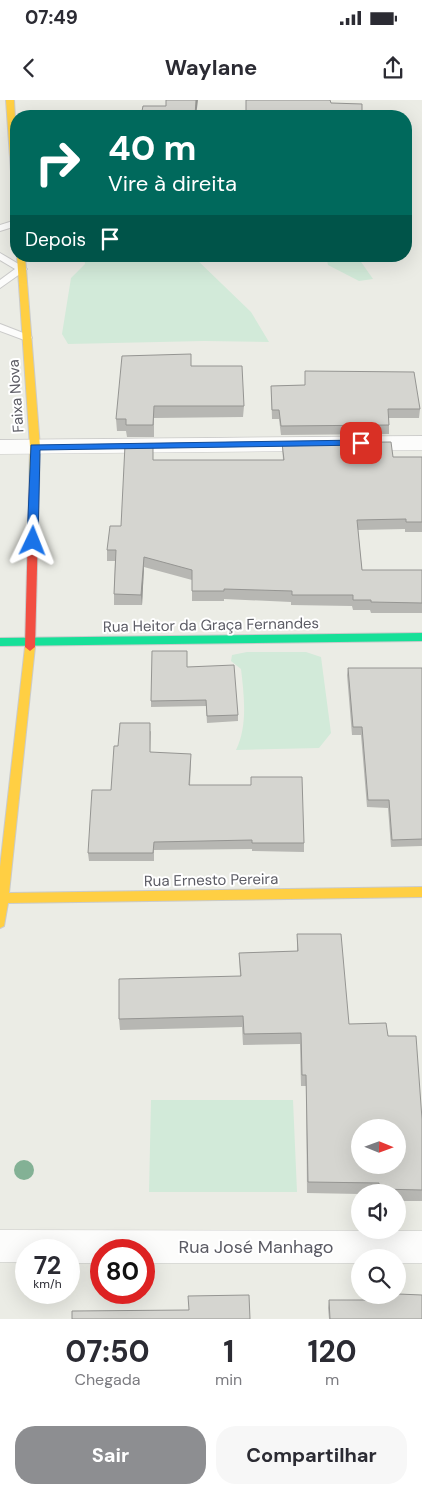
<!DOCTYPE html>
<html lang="pt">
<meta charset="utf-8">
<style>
:root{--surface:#fff;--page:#f7f7f7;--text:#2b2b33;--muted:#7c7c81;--accent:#8d8e91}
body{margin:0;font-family:"DM Sans",sans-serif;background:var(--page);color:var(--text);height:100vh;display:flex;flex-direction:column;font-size:19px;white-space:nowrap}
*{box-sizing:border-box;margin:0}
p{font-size:16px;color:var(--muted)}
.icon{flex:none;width:28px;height:28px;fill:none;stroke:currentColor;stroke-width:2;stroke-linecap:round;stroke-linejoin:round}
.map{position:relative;height:1219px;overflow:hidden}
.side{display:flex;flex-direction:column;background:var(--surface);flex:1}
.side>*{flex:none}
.top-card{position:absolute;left:10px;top:10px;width:402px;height:152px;border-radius:20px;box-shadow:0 5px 20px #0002;background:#00695c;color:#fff;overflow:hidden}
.needle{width:32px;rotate:91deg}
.controls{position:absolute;left:351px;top:1019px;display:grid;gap:10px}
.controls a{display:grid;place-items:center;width:55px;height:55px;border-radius:50%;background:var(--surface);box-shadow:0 5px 20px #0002;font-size:25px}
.speed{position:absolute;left:15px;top:1139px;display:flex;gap:10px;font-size:25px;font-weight:700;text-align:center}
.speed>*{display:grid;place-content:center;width:65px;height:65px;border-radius:50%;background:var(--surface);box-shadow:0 5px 20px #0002;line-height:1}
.speed small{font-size:12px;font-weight:400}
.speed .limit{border:8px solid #d22;background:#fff;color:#111}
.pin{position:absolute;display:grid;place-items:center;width:42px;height:42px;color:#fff;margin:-21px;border-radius:10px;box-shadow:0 2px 8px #0006}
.me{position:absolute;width:55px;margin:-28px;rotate:2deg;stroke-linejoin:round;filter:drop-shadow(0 0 4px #0008)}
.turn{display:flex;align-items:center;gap:18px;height:105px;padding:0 15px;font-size:22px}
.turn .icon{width:65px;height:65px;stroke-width:2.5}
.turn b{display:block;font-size:35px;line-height:42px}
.then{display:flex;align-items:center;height:48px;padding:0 15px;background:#0003;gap:10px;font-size:19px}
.eta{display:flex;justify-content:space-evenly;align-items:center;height:85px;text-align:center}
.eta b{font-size:30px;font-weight:700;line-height:35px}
.button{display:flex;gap:10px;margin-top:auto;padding:10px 15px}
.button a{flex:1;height:58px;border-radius:20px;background:var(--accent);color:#fff;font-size:20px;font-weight:700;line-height:58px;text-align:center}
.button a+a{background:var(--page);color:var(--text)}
.status{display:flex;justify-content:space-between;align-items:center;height:35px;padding:0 25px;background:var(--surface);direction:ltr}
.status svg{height:14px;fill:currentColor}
header{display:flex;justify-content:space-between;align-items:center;height:65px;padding:0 15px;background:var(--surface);font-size:22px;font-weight:700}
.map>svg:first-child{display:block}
.green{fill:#d2ead9}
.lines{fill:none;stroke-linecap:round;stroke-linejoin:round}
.lane-casing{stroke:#cacac9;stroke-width:2}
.street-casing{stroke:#cacac9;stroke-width:1}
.fast-casing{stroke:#cacbcb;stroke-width:2}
.slow-casing{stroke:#cacbcb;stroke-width:2}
.jam-casing{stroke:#cacbcb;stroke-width:2}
.lane{fill:#fcfcfb;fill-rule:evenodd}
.street{fill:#fcfcfb;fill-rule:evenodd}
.fast{fill:#16e098;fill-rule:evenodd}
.slow{fill:#ffcf43;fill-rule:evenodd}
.jam{fill:#f24e42;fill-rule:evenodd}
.tree{fill:#83b195}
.wall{fill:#b7b7b3}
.shaded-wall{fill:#959592}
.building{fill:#d5d5d0;stroke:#959592;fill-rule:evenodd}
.route{fill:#1a73e8;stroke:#114b97}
.labels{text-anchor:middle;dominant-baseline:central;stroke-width:4;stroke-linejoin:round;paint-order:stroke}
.street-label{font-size:15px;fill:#5b5b64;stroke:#fff}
.near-street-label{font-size:18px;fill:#5b5b64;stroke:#fff}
</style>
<div class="status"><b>07:49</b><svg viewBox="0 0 49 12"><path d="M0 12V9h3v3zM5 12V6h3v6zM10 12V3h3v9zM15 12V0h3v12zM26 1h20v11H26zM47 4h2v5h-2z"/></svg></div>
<header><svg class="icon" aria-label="back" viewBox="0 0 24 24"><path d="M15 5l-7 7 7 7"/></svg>Waylane<svg class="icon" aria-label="share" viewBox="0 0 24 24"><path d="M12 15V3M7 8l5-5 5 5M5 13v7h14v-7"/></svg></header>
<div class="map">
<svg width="422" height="1219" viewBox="0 0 422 1219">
<rect width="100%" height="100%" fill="#ebece5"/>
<g class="green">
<path d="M84,156H193L251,212L269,242L204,241L68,244L62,234L71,178L85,164Z"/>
<path d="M326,156H360L359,159L373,179L359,181L328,165Z"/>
<path d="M247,552H306L321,557L331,633L319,648L236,650C248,626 244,595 241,569L231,561L232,555Z"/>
<path d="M151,1000H293L297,1092H149Z"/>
</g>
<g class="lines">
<defs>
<g id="lane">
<path d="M16,120V126L0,131V125Z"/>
<path d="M0,153L27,169L0,188V180L15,169L0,160Z"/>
<path d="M0,224L31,236L32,238L27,241L0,231Z"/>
</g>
<g id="street">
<path d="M422,336V350L0,354V340Z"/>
<path d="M0,1130L422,1131V1163H398V1158H360V1163H144V1150H101V1163H69V1150H26V1162H0Z"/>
</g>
<path id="fast" d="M422,533V541L0,546V538Z"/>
<g id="slow">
<path d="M6,0H14L16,36V88L12,86Z"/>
<path d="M17,156H25L40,347L39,389L34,392L29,389L30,347Z"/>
<path d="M30,543L35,547L9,793L422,787V797L8,803L4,826L0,828V767L25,547Z"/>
</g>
<path id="jam" d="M34,386L39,389L35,547L30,551L25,547L29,389Z"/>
</defs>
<use href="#lane" class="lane-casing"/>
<use href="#street" class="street-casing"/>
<use href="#fast" class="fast-casing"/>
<use href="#slow" class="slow-casing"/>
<use href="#jam" class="jam-casing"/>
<use href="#lane" class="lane"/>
<use href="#street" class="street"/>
<use href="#fast" class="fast"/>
<use href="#slow" class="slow"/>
<use href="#jam" class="jam"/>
</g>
<circle class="tree" cx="24" cy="1070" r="10"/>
<g class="wall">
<path d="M191,266L244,306L243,317L154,318V337H127L126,331H117L116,319Z"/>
<path d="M305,271L420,309L419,318H389V334L281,335L279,319H272L271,286L305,285Z"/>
<path d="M282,343L393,357H422V432H405V429L358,430L362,470H422V513H371L370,510H353L352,506L291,505V502L224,499V501H192V480L144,467L142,505H114V494L115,461H107V450L121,426L153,360H283Z"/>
<path d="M422,566V746L391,747L388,708L367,707L361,635H352L347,575L348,568H422Z"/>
<path d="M188,567L238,615V621L207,623L206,606L151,607V601Z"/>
<path d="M151,631L150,652L191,662L190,685L304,743V752L252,751V749L154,750V761H89L88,753L111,690L118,646Z"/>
<path d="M297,834L349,924L388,936L422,1019V1101H398V1092H360V1094L307,1093L306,986H301L300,944L243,945L242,927L120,930L119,919L240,876L239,853L297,851Z"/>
<path d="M387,1195L422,1219H329L328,1208L329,1200H386Z"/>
</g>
<g class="shaded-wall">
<path d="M196,0H198L196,16H195Z"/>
<path d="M144,457V467L142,505L141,495Z"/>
</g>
<g class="building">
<path d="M166,0H196L195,16H141L143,6H166Z"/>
<path d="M246,0H330L331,3L362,4V16H246Z"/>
<path d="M191,254V266H242L244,306H154L153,325H126V319H116L122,256Z"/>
<path d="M305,271L414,272L420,309H388L389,325L281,326L279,310H272L271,286L305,285Z"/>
<path d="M391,342L393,357H422V422H406V419L357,420L362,470H422V503L371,502V500H353V495H292V491L224,489V491H192V470L144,457L141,495L114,494L116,450H107L110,426H121L125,345L153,344V360H284L282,343Z"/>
<path d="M152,551H187V567L234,565L238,615L207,616L206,600L151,601Z"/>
<path d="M348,568H422V739L392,740L389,700H368L362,627H353Z"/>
<path d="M120,623H150V652L191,654L189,685H251V677H302L304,743H252V740L154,742L153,753H88L92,690H111L114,646H118Z"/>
<path d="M297,834H341L349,924L386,923L388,936H416L422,1019V1090L379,1089V1083L308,1082L306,975H302L301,933L244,934L243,916L119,919V879L241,876L239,853L298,851ZM360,1028H398V1065H360Z"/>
<path d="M398,1194L422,1195V1219H330L329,1200H387V1195H398Z"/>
<path d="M249,1195L250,1219H72V1211L189,1210L188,1196Z"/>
</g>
<path class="route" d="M361,340L366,343L364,345L40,350L38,441L33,444L27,441L31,345Z"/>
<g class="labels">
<g class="street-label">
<text transform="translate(16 296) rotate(-94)">Faixa Nova</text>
<text transform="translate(211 525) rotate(-1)">Rua Heitor da Graça Fernandes</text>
<text transform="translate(211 780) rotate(-1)">Rua Ernesto Pereira</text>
</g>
<g class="near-street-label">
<text x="256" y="1147">Rua José Manhago</text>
</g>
</g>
</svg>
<div class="controls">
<a><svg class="needle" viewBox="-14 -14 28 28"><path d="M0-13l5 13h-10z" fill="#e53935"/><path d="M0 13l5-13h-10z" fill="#7c7c81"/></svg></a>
<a><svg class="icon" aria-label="sound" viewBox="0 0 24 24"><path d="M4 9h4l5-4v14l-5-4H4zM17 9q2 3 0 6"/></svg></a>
<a><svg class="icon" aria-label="search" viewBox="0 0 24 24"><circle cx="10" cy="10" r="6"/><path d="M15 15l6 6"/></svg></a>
</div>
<div class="speed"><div>72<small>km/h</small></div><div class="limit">80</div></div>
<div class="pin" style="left:361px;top:343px;background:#d93025"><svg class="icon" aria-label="arrive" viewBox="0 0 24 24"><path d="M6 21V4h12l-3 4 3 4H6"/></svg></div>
<svg class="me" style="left:33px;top:441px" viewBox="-20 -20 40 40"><path d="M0-17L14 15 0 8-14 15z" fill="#1a73e8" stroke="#fff" stroke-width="4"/></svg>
<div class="top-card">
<div class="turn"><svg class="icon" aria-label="right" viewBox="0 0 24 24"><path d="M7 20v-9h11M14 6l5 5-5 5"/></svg><div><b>40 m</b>Vire à direita</div></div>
<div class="then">Depois<svg class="icon" aria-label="arrive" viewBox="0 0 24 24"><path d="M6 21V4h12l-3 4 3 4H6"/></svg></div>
</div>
</div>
<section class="side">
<div class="eta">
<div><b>07:50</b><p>Chegada</p></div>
<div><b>1</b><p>min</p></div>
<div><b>120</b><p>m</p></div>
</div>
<div class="button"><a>Sair</a><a>Compartilhar</a></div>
</section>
